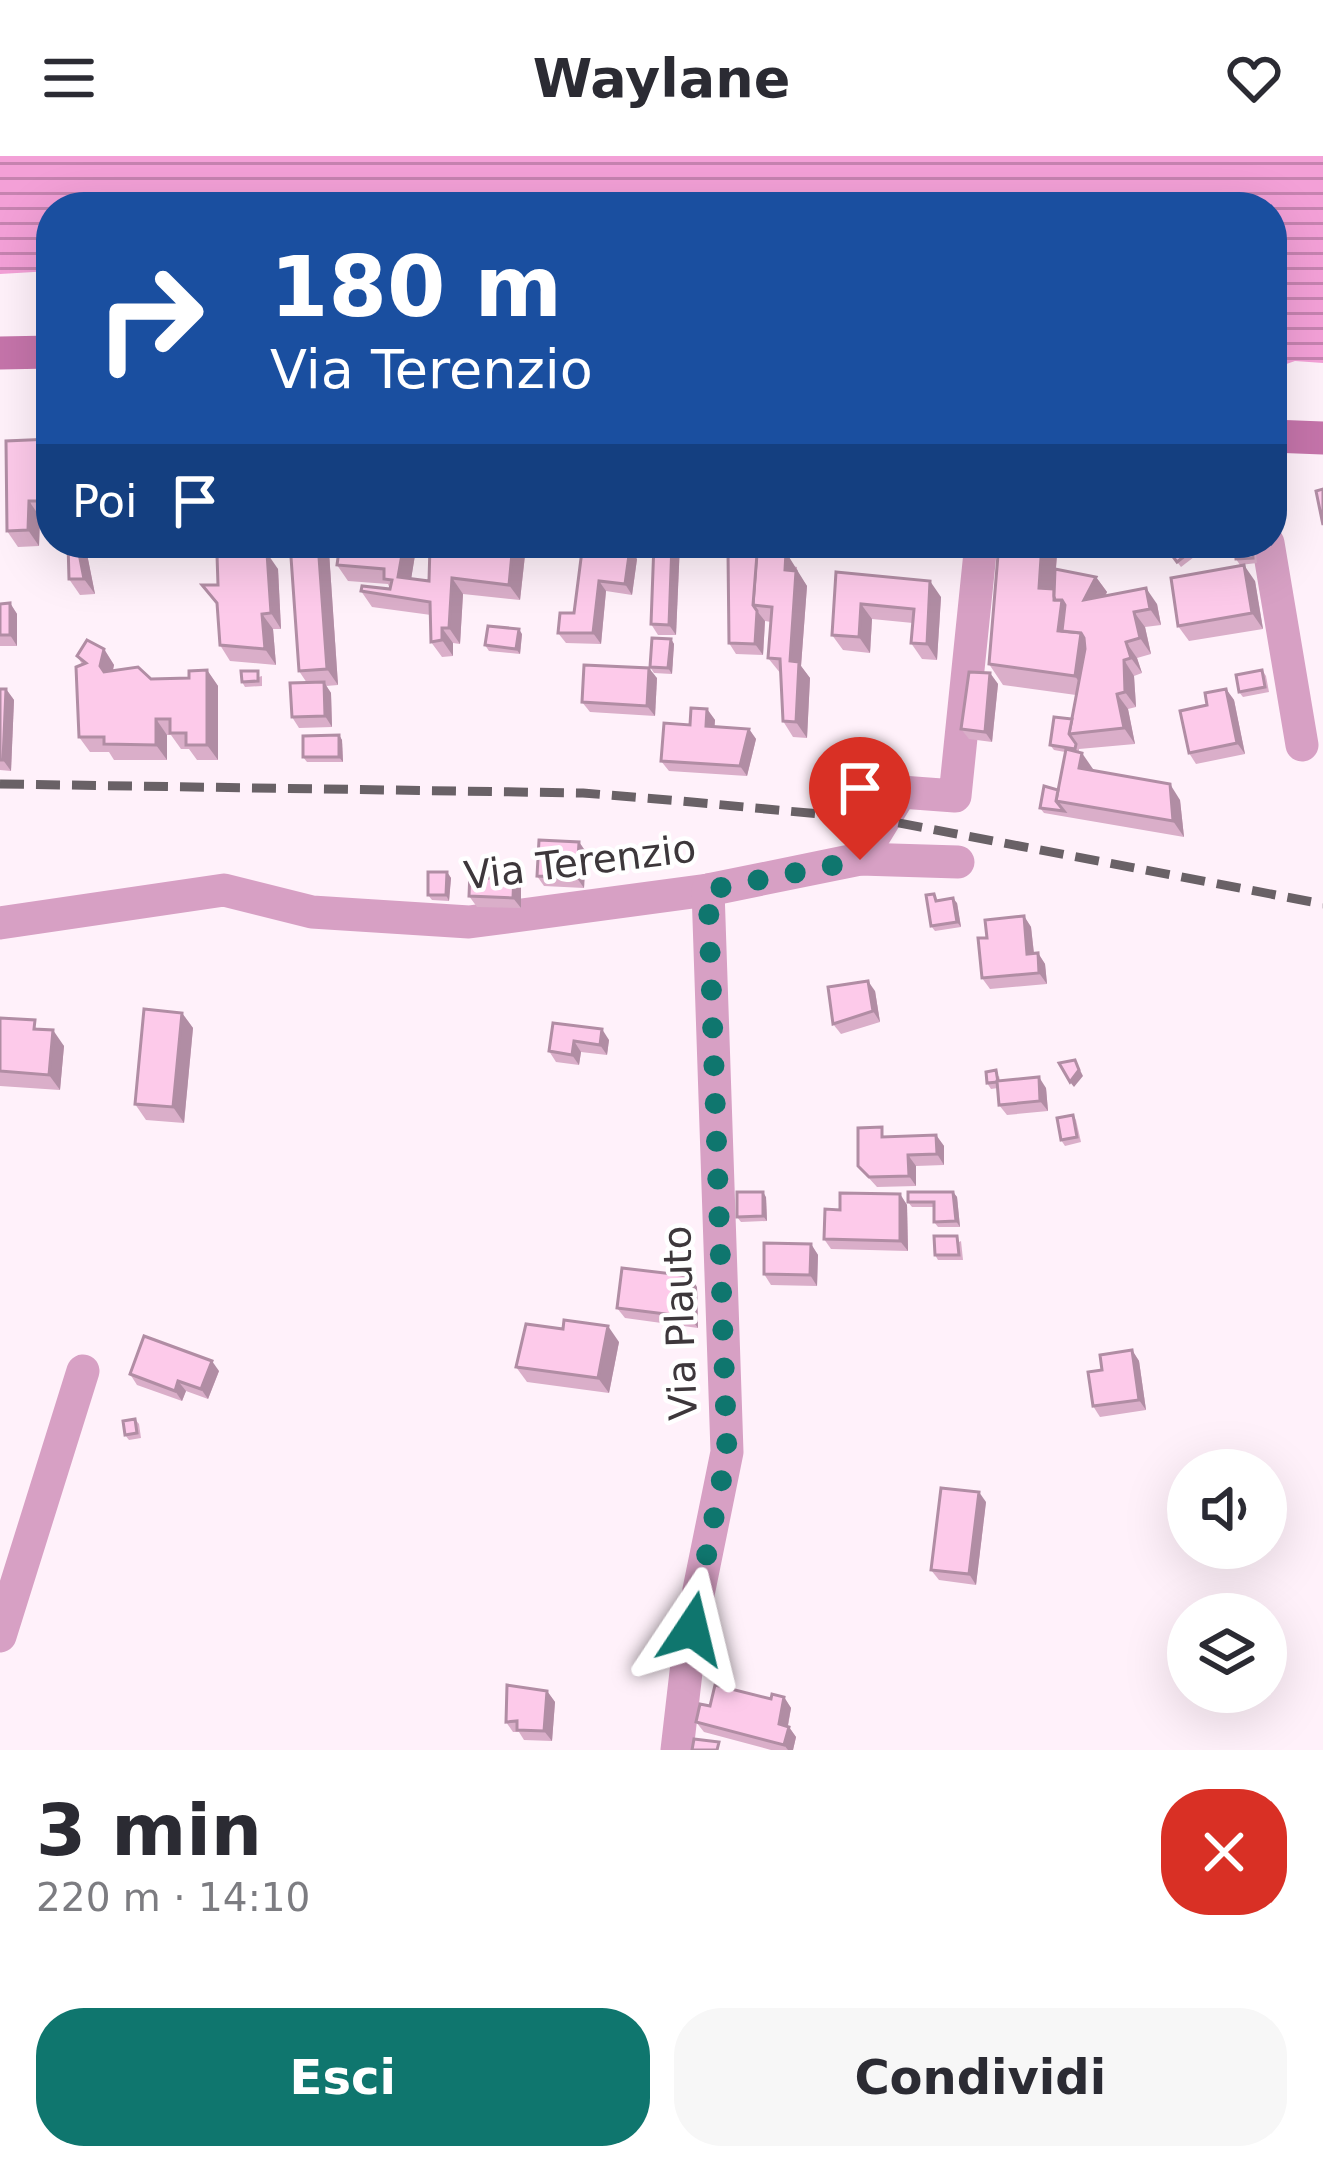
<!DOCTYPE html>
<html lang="it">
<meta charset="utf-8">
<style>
:root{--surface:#fff;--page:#f7f7f7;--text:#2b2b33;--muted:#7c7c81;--accent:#0f766e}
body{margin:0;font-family:"DejaVu Sans",sans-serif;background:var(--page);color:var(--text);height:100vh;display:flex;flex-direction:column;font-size:45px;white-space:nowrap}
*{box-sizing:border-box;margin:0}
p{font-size:39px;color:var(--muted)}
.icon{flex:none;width:66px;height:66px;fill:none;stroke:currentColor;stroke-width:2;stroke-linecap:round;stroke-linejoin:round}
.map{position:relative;height:1594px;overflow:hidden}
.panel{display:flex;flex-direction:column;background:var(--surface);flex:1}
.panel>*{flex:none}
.guide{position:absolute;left:36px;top:36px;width:1251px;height:366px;border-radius:48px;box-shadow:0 12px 48px #0002;background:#1a4fa0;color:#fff;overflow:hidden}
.tools{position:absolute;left:1167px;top:1293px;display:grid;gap:24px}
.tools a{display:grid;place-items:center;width:120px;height:120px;border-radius:50%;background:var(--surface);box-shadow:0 12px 48px #0002;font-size:60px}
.pin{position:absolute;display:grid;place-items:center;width:102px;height:102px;color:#fff;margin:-123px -51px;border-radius:50% 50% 50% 0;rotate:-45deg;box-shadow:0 0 12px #0007}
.pin .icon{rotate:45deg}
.me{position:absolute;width:132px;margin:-66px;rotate:10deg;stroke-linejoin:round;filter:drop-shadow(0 0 9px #0008)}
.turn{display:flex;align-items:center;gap:42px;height:252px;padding:0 36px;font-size:54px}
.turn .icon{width:156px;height:156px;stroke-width:2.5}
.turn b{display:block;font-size:84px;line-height:102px}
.then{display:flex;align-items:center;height:114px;padding:0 36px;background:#0003;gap:24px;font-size:45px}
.round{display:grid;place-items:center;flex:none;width:126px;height:126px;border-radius:48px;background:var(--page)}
.headline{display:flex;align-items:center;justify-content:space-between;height:204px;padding:0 36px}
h1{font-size:72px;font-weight:800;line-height:90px}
.cta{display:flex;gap:24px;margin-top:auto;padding:24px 36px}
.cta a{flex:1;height:138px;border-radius:48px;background:var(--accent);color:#fff;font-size:48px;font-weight:800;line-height:138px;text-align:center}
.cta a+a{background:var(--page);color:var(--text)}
header{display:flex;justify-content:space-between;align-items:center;height:156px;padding:0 36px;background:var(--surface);font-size:54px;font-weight:800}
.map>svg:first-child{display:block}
.water{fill:url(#water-rules)}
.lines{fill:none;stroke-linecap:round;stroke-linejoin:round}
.minor{stroke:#d7a0c4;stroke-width:33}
.secondary{stroke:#c574aa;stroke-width:33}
.rail{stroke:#696166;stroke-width:9;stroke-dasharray:24 12;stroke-linecap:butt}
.wall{fill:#daaec9}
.shaded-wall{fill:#b18da4}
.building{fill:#fdcaea;stroke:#b18da4;stroke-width:3}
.route{stroke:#0f766e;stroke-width:21;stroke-dasharray:0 37.8}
.labels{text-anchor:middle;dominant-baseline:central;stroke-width:9;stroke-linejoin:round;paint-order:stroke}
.street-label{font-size:39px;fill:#3d373b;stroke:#fff}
</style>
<header><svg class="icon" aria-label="menu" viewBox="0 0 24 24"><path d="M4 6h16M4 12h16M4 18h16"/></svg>Waylane<svg class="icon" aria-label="heart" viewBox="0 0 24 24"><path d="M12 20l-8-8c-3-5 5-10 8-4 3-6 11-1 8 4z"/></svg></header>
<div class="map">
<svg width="1323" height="1594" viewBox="0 0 1323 1594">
<defs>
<pattern id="water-rules" width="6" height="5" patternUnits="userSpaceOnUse" patternTransform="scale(3)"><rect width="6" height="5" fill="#f3a0d7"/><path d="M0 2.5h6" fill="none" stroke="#c683b0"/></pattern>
</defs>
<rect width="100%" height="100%" fill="#fff1fa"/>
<path class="water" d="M0,0H1323V207L1295,205L1272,213V51H51V115L0,118Z"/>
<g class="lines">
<g class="minor">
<path d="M1268,387L1302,589"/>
<path d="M860,703L901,636L955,640L981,387"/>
<path d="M0,767L224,734L312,756L469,766L708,734L860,703L958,706"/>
<path d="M0,1480L83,1215"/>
<path d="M677,1594L691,1473L727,1296L708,734"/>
</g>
<g class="secondary">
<path d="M0,197L51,196"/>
<path d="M1272,280L1323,282"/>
</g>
<path class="rail" d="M0,628L583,637L681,645L883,664L1323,748"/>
</g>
<g class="wall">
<path d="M51,283V360L40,361L39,390L18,391L7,375Z"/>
<path d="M68,387H105V397L87,398L95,438L80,439L69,423Z"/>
<path d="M225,387H253V398L278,413L281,473H273L276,509L230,505L220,489L217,449L202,429H218L229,399L226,393Z"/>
<path d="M290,387H322L329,396L338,529L326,530L331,537L332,571L299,572L292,561L307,527L299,515Z"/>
<path d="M489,387H524L526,390L520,444L463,438L460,488L453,487V500L442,501L431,486V459L372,451L361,435L390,433L388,428L348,425L337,409L416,393L411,423L429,425Z"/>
<path d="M583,387L637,403L632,439L606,435L601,488L566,487L558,477L574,457Z"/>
<path d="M654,387H680L676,479H658L651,468Z"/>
<path d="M999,387H1058L1056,413L1096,421L1107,436L1105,440L1157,448L1161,469L1145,471L1151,498L1137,502L1142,517L1134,520L1136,551L1128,553L1135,588L1079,593V596L1093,615L1180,644L1184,681L1044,657L1040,652L1058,634L1065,596L1054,594L1050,589L1072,563L1076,539L1003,529L989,508Z"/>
<path d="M1168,387H1204L1207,391L1181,411L1165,390Z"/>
<path d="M1235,387H1255L1257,407L1240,409L1236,403Z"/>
<path d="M728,396L797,411V416L807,430L801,510L810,522L807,582L793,581L783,565L781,518L768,502L771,466L765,465L763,499L736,498L729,487Z"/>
<path d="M836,416L941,441L937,504L922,503L911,487L913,467L872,463L870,497L843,494L832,479Z"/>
<path d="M1255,425L1263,473L1189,485L1178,470Z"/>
<path d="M10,447L17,458V490H0V448Z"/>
<path d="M522,478L520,498L489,495L485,489Z"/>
<path d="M671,483L674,488L672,518L654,517L650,511Z"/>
<path d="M104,493L114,509L113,515L151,523L189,522L207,514L218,530V604H197L189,593H181L171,579H167V604H114L109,596H90L79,581L82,508L77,500Z"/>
<path d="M1262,514L1266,520L1269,536L1243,541L1239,536Z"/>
<path d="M990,517L998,528L992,586L969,583L961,573Z"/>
<path d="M262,520V530L245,531L242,526Z"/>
<path d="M657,522L655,560L590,556L582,546Z"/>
<path d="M0,533H6L14,544L11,615L0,614Z"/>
<path d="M1226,533L1234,544L1245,598L1196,608L1189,597L1207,549Z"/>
<path d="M707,553L715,564L714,571L749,573L756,583L747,620L669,615L661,605L690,569Z"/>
<path d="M339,579L342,584L343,606H307L303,601Z"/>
<path d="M579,686L586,696L584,732L544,730L537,720Z"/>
<path d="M447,716L451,722L449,745L432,744L428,739Z"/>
<path d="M483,717L487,722L521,729V752L477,751L469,740Z"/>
<path d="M957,747L961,771L935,775L931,770Z"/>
<path d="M1024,760L1031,771L1034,797H1038L1045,808L1047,828L990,833L982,822L987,782Z"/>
<path d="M875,835L880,866L841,878L833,868Z"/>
<path d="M182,857L193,872L184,967L146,964L135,948Z"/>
<path d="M0,862L41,873L64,890L60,934L0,930Z"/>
<path d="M553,867L609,884L607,899L581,896L579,909L556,906L549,895Z"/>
<path d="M999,920L1000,925L1046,932L1048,955L1007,959L999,949L998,932L991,933L987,927Z"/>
<path d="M1073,959L1076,964L1081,986L1065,990L1061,984Z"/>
<path d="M936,979L944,990V1009L916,1010V1030L877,1031L858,1010L888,981Z"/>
<path d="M953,1036L957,1041L960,1071H938L934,1066V1051H912L908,1046Z"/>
<path d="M900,1038L907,1049L908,1095L831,1093L824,1083L840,1054Z"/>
<path d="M766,1041L767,1065L741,1066L737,1061Z"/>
<path d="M961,1085L963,1104H938L935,1099Z"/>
<path d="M811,1088L818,1099L817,1130L771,1129L764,1118Z"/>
<path d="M697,1131L698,1172L625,1162L617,1152Z"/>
<path d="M619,1186L609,1237L527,1226L516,1211Z"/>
<path d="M1132,1194L1139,1205L1146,1254L1100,1261L1093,1250L1102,1214Z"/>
<path d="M219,1215L208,1243L186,1235L182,1245L137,1229L130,1218Z"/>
<path d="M135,1263L139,1268L141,1282L129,1284L125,1279Z"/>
<path d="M986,1346L976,1429L939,1424L931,1414Z"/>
<path d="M547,1535L555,1546L552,1585L524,1584L519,1576H513L506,1566Z"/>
<path d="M784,1541L791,1552L788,1570L796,1581L793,1594H771L704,1576L696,1566L710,1550Z"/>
</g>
<g class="shaded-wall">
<path d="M29,345L40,361L39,390L28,374Z"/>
<path d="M77,387H79L87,398L95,438L84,423Z"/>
<path d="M318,387H322L329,396L338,529L327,513Z"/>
<path d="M404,387H412L416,393L409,436L398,421Z"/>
<path d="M513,387H524L526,390L520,444L509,429Z"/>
<path d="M672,387H680L676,479L669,469Z"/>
<path d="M1042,387H1058L1054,433L1076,464L1074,481L1058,475L1039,432Z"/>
<path d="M630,392L637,403L632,439L625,428Z"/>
<path d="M786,396L807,430L801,510L810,522L807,582L796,566L790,505L785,414Z"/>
<path d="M267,397L278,413L281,473L271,457Z"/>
<path d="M1244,409L1255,425L1263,473L1252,457Z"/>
<path d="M1096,421L1107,436L1095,460L1084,444Z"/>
<path d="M452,422L463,438L460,488L449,472Z"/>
<path d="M599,425L606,435L601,488L593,477Z"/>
<path d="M930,425L941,441L937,504L927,488Z"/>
<path d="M1146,432L1157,448L1161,469L1150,453Z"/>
<path d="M10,447L17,458V490L10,479Z"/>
<path d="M861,448L872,463L870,497L859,481Z"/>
<path d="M757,455L765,465L763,499L755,488Z"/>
<path d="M1134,456L1145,471L1151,498L1140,482Z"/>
<path d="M262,458L273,473L276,509L265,493Z"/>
<path d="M442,472L453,487V500L442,484Z"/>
<path d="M519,473L522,478L520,498L516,493Z"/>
<path d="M1081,477L1095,498L1089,541L1075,520Z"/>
<path d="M671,483L674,488L672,518L668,512Z"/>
<path d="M1126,486L1137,502L1142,517L1131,502Z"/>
<path d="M104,493L114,509L110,525L100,510Z"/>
<path d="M1124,504L1134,520L1136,551L1125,536Z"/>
<path d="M649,512L657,522L655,560L647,550Z"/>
<path d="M207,514L218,530V604L207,589Z"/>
<path d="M990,517L998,528L992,586L985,576Z"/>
<path d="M324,526L331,537L332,571L325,560Z"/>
<path d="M6,533L14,544L11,615L3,604Z"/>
<path d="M1226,533L1234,544L1245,598L1237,587Z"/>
<path d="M1117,538L1128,553L1135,588L1124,572Z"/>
<path d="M707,553L715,564L714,581L706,570Z"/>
<path d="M156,563L167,579V604L156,589Z"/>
<path d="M749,573L756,583L747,620L740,610Z"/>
<path d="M339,579L342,584L343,606L339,601Z"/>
<path d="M1082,597L1093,613L1090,628L1079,612Z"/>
<path d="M1170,628L1180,644L1184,681L1173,665Z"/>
<path d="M579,686L586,696L584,732L577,722Z"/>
<path d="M447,716L451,722L449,745L446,739Z"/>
<path d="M514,718L521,729V752L513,742Z"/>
<path d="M953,742L957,747L961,771L957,766Z"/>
<path d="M1024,760L1031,771L1035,808L1027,798Z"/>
<path d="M1038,797L1045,808L1047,828L1039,817Z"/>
<path d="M868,825L875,835L880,866L873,855Z"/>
<path d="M182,857L193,872L184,967L173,951Z"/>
<path d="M602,873L609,884L607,899L600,889Z"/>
<path d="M53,874L64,890L60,934L49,919Z"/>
<path d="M574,885L581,896L579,909L572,899Z"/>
<path d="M1075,904L1083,920L1074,931L1070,926Z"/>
<path d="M1039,921L1046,932L1048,955L1040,945Z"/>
<path d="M936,979L944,990V1009L937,998Z"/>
<path d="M908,999L916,1010V1030L909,1020Z"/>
<path d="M763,1036L766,1041L767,1065L763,1060Z"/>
<path d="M953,1036L957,1041L960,1071L956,1065Z"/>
<path d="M900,1038L907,1049L908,1095L900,1085Z"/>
<path d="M811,1088L818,1099L817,1130L810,1119Z"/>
<path d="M690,1120L697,1131L698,1172L690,1161Z"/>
<path d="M608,1170L619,1186L609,1237L598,1222Z"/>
<path d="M1132,1194L1139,1205L1146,1254L1139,1244Z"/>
<path d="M212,1205L219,1215L208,1243L201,1233Z"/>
<path d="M178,1225L186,1235L182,1245L175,1235Z"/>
<path d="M979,1336L986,1346L976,1429L969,1418Z"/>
<path d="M547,1535L555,1546L552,1585L544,1575Z"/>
<path d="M784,1541L791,1552L786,1579L779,1568Z"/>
<path d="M789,1571L796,1581L793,1594H788L784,1589Z"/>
</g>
<g class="building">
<path d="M51,283V345H29L28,374L7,375L6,285Z"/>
<path d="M1323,333V369L1316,335Z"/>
<path d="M68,387H77L84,423H69Z"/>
<path d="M225,387H249V393H226Z"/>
<path d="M290,387H318L327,513L299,515Z"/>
<path d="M340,387H404L398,421L429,425L430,390L513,387L509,429L452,422L449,472H442V484L431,486L430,446L361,435L362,430L390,433L392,424L384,423V413L337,409Z"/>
<path d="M583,387L630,392L625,428L599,425L593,477H558L560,457H574Z"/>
<path d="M654,387H672L669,469L651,468Z"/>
<path d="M999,387H1042L1039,432L1054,433V444H1062L1058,475L1081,477L1075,520L989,508Z"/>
<path d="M1168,387H1201L1177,406L1165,390Z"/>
<path d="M1235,387H1252L1253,402L1236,403Z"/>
<path d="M757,393L786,396L785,414L796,415L790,505L799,506L796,566L783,565L780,503L768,502L772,451L753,449Z"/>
<path d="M728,396L757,398L753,449L757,455L755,488L729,487Z"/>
<path d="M267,397L271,457L262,458L265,493L220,489L217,447L202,429H218L217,399Z"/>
<path d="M1244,409L1252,457L1178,470L1171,422Z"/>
<path d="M1055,413L1096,421L1084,444L1146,432L1150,453L1134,456L1140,482L1126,486L1131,502L1124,504L1125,536L1117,538L1124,572L1069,578L1085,493L1084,482L1081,477L1062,475L1065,449L1062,444H1055L1054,440Z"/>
<path d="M836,416L930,425L927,488L911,487L914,453L861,448L859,481L832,479Z"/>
<path d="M10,447V479H0V448Z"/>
<path d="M488,470L519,473L516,493L485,489Z"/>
<path d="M652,482L671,483L668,512L650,511Z"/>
<path d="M87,484L104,493L100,510L104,516L138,511L151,523L189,522V515L207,514V589H186V577H170V563H156V589L104,588V581H79L76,511L86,507L77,500Z"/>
<path d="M584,509L649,512L647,550L582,546Z"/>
<path d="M1262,514L1265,531L1239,536L1236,519Z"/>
<path d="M241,515H258V525L242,526Z"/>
<path d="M969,516L990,517L985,576L961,573Z"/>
<path d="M324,526L325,560L292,561L290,527Z"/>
<path d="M0,533H6L3,604H0Z"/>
<path d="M1226,533L1237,587L1189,597L1180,555L1207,549L1205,537Z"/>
<path d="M691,552L707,553L706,570L749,573L740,610L661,605L664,567L690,569Z"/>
<path d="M1054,561L1072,563L1069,578L1076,588L1075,593L1050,589Z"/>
<path d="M339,579V601H303V580Z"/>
<path d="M1066,593L1082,597L1079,612L1170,628L1173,665L1056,645Z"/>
<path d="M1044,630L1058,634L1056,645L1064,655L1040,652Z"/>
<path d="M539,684L579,686L577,722L537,720Z"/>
<path d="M428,716H447L446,739H428Z"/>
<path d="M470,716L483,717V723L514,718L513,742L469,740Z"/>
<path d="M934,738L936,745L953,742L957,766L931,770L926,739Z"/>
<path d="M1024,760L1027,798L1038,797L1039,817L982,822L978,782H987L985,764Z"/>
<path d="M868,825L873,855L833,868L828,831Z"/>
<path d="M144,853L182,857L173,951L135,948Z"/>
<path d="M0,862L35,864L34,873L53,874L49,919L0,915Z"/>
<path d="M553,867L602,873L600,889L574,885L572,899L549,895Z"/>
<path d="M1075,904L1079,914L1070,926L1059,907Z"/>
<path d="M996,914L998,926L987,927L986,916Z"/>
<path d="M1039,921L1040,945L999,949L997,925Z"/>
<path d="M1073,959L1077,981L1061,984L1057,962Z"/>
<path d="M882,971V981L936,979L937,998L908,999L909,1020L869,1021L858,1010V972Z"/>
<path d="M737,1036H763V1060L737,1061Z"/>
<path d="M908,1036H953L956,1065L934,1066V1046H908Z"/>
<path d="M840,1037L900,1038V1085L824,1083L825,1053L840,1054Z"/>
<path d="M934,1080H957L959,1099H935Z"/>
<path d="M764,1087L811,1088L810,1119L764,1118Z"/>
<path d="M622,1112L690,1120V1161L617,1152Z"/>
<path d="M564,1164L608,1170L598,1222L516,1211L526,1168L563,1173Z"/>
<path d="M144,1180L212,1205L201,1233L178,1225L175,1235L130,1218Z"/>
<path d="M1132,1194L1139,1244L1093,1250L1088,1216L1102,1214L1100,1199Z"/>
<path d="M135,1263L137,1277L125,1279L123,1265Z"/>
<path d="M941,1332L979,1336L969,1418L931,1414Z"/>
<path d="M507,1529L547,1535L544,1575L517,1574V1565L506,1566Z"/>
<path d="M715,1529L771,1543L772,1538L784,1541L779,1568L789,1571L784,1589L696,1566L700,1548L710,1550Z"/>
<path d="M694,1583L719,1586L717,1594H692Z"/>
</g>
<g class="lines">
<path class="route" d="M692,1473L727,1296L708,734L860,704"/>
</g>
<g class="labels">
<g class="street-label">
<text transform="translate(580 706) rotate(-7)">Via Terenzio</text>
<text transform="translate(680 1167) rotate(-92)">Via Plauto</text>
</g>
</g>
</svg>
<div class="tools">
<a><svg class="icon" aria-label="sound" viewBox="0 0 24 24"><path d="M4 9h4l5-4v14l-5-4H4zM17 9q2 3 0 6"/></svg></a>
<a><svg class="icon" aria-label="layers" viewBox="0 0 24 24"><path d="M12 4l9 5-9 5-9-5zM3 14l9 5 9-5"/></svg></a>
</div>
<div class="pin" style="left:860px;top:704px;background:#d93025"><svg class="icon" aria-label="arrive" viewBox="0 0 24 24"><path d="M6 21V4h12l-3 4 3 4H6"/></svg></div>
<svg class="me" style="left:692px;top:1473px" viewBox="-20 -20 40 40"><path d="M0-17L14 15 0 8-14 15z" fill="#0f766e" stroke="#fff" stroke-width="4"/></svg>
<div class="guide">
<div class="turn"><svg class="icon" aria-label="right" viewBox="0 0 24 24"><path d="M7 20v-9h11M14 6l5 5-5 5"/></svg><div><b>180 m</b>Via Terenzio</div></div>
<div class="then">Poi<svg class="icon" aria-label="arrive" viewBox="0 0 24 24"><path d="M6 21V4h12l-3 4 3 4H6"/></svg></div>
</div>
</div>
<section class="panel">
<div class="headline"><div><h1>3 min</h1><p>220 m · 14:10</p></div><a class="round" style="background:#d93025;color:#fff"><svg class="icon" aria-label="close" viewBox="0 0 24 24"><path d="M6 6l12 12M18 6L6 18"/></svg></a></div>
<div class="cta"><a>Esci</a><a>Condividi</a></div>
</section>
